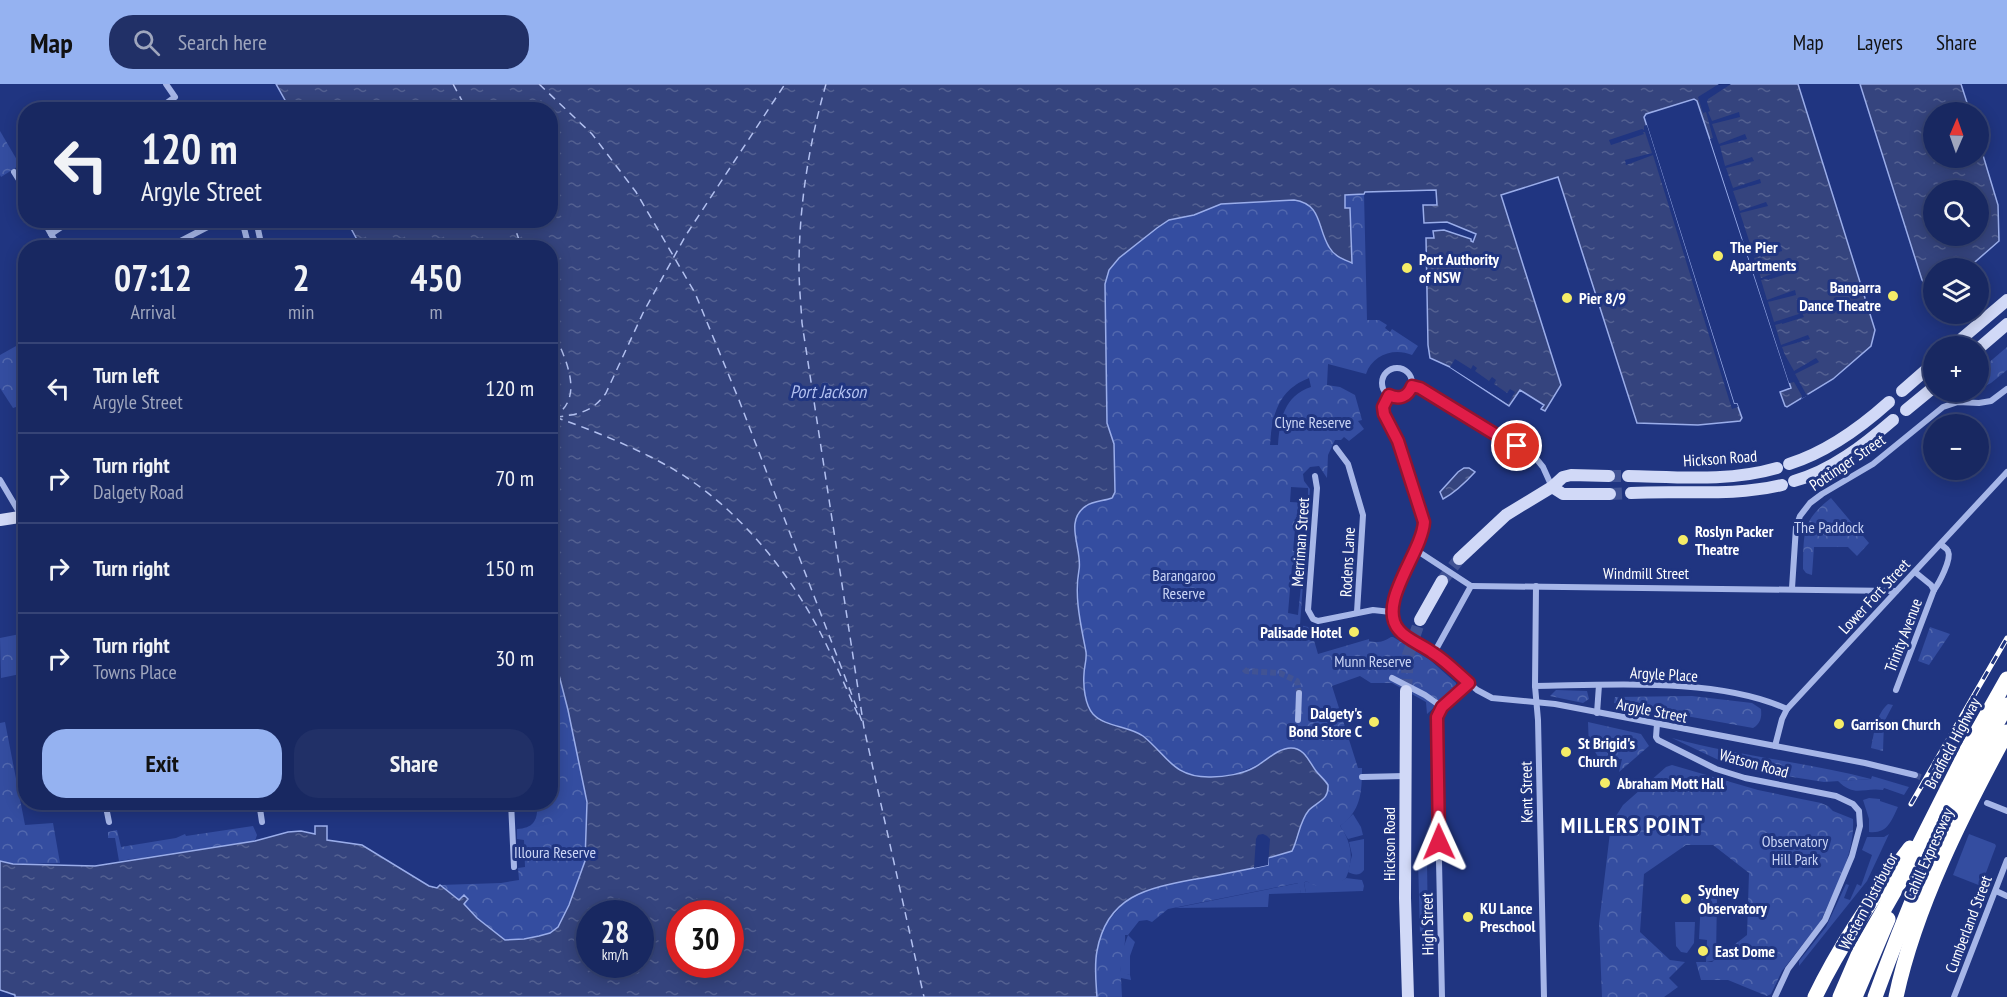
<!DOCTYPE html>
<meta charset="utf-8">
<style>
:root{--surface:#182861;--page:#213067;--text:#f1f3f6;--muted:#9fa6bd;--line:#364476;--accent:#95b2f1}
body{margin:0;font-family:"PT Sans Narrow",sans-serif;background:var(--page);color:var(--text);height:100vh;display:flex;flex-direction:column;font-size:22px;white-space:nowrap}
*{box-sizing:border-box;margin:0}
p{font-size:20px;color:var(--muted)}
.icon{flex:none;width:33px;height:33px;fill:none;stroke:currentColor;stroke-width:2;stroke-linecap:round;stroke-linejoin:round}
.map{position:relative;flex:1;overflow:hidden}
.drawer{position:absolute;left:18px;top:156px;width:540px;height:570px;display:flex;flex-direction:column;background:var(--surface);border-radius:24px;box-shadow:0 3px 15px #0003,0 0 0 2px var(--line)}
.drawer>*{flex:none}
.guide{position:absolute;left:18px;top:18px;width:540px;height:126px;border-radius:24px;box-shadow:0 3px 15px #0003,0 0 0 2px var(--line);background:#182861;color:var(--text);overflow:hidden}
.needle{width:39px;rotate:2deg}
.tools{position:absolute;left:1923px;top:18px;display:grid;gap:12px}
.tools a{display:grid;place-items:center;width:66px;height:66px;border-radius:50%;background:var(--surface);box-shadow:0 3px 15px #0003,0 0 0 2px var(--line);font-size:30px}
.speed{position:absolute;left:576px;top:816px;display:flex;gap:12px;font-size:30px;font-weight:700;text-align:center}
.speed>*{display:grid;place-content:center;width:78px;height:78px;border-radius:50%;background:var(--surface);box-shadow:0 3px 15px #0003,0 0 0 2px var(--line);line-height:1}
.speed small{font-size:15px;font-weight:400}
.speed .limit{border:9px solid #d22;background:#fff;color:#111}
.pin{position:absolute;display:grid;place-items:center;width:51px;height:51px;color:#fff;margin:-26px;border:3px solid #fff;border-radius:50%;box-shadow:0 2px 6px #0007}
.me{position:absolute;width:66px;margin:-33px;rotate:359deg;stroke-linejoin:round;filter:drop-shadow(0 0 4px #0008)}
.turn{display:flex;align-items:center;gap:21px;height:126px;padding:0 24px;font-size:27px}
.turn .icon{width:78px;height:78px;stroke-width:2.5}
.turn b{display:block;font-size:42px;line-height:51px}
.eta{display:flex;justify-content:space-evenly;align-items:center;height:102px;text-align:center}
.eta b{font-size:36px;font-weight:800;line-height:42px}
.cta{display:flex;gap:12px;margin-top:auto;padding:12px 24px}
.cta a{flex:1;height:69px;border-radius:24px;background:var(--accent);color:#111;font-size:24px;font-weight:800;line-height:69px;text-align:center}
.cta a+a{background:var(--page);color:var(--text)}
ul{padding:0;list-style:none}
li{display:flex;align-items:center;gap:18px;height:90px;padding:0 24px;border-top:2px solid var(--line)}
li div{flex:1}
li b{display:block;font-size:22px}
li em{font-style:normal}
header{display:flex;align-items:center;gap:36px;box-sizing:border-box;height:84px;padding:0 30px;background:var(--accent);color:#111}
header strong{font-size:28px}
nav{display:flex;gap:33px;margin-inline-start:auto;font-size:21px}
.search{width:420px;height:54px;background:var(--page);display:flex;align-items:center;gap:15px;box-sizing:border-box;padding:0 21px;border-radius:24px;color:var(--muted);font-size:22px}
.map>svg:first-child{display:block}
.green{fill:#344da0}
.forest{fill:url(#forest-crowns);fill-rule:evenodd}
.water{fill:url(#water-ripples);stroke:#9aadea;stroke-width:1.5;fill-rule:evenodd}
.pier{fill:#203581}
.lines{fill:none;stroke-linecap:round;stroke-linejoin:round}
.ferry{stroke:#b2c0f0;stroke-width:1.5;stroke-dasharray:8 6;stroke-linecap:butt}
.street-tunnel{stroke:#415394;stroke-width:6;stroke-dasharray:6 3;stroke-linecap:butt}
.secondary-tunnel{stroke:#415394;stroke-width:12;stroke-dasharray:12 6;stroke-linecap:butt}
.street{stroke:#a6b6e8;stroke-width:6}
.secondary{stroke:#d1d9f7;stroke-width:12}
.highway{stroke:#fff;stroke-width:15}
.rail-casing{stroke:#fff;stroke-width:5}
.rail{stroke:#203581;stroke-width:3;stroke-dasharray:9;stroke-linecap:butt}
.route-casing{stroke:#92132f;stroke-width:15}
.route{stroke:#e11d48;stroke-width:10}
.poi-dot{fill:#f5ec67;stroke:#203581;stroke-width:2}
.labels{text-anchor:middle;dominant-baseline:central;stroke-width:6;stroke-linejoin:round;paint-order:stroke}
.poi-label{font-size:16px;font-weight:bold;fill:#fff;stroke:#203581;text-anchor:start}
.park-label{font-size:16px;fill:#cad5f6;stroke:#203581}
.street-label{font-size:16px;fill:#fff;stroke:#203581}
.water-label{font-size:18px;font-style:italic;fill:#b2c0f0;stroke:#203581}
.district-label{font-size:22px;font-weight:bold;letter-spacing:1.5px;fill:#fff;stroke:#203581}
</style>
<header>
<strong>Map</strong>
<div class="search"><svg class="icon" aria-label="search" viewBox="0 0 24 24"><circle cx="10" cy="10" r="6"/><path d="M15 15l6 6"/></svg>Search here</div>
<nav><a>Map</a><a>Layers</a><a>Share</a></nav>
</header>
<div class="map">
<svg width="2007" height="913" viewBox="0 0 2007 913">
<defs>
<pattern id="forest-crowns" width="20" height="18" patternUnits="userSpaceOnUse" patternTransform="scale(1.5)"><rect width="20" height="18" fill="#344da0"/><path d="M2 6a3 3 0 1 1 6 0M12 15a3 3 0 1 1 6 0" fill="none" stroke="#5268ae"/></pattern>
<pattern id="water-ripples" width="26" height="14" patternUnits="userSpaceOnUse" patternTransform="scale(1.5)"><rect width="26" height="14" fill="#35447e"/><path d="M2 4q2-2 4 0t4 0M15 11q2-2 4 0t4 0" fill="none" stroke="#536091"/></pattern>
</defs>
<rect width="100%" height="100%" fill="#203581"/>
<g class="green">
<path d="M1872,692L1909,703L1904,711L1884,704L1883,706C1863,703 1855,714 1838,697L1871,695Z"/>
<path d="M1869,714L1880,715V717L1898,723C1891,738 1887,750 1869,748V735L1863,716Z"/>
<path d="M1353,730L1361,743L1363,751L1348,755L1340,742Z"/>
<path d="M1889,750L1867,797L1799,882V877L1826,843L1846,800L1849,801L1844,814L1850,816L1857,800L1861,802L1872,771L1862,766L1867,753H1884Z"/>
<path d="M1969,750L1995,760L1996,762L1981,802L1953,791Z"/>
<path d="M1364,755V786C1360,792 1354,791 1348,788L1352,771L1349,758Z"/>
<path d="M1418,774H1427L1428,852L1420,853Z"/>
<path d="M1346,794L1362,796L1364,802L1363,807L1306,809L1304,799L1306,797C1313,802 1340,800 1346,794Z"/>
<path d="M1299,799L1301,809L1269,810L1268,823L1175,824Z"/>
<path d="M1714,807L1717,811L1716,876L1706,878L1707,856L1699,855L1701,814L1708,808Z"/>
<path d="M1675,838H1695L1694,859L1687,869L1681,868L1676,862Z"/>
<path d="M1128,851L1135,858L1130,872V891L1121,889V870Z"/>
</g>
<g class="forest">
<path d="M0,47L20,81L1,93L0,91Z"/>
<path d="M1364,110L1367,236H1379L1387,241L1385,244L1390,248L1392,245L1418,262L1412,271C1394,263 1372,271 1366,290L1328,280L1327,301L1340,303L1355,311L1362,336L1358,337L1364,345L1349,357L1344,353L1341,356H1335L1328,371L1327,394L1319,382L1310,383L1303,390L1304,397L1310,405L1300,541L1308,543L1314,549L1313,553L1318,570L1369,555V557C1379,559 1383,558 1391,553H1393L1430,576L1456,599V603L1427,630L1426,618L1392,599H1371L1360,592L1332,602L1358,684H1362C1362,708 1361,727 1340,742C1352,759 1354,775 1346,794C1334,805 1319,805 1306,797L1304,799L1306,809H1301L1298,799L1168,825L1152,838L1147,836L1139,837L1128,851H1125C1126,863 1120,875 1121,888L1130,891L1131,896L1121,894L1122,913H1097L1095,880L1101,851L1106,840L1127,815L1137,810L1167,799L1268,781V775L1297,758L1304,733L1314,721L1325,714L1328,701L1318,690L1309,676L1282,665C1250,689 1204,707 1169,679C1158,670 1151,657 1139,650C1126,643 1098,639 1091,626C1085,617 1083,601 1084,590C1084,586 1086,581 1086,577C1085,566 1082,556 1080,545C1077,524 1079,503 1080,481C1081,466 1071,451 1076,436C1081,420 1101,415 1115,408L1114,360L1107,339L1105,200L1109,186L1119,174L1157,144L1169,136L1194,131L1220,120L1228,118C1249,118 1298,110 1313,124L1329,164L1350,124H1345V111ZM1309,294L1311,303C1284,312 1280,335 1278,361H1270C1272,331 1278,306 1309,294ZM1291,403L1308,404V419L1290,418ZM1296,433L1306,435L1303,468L1293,467ZM1292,481L1303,482L1298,531L1288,529Z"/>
<path d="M25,257V320L13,324L0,304V271Z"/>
<path d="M2007,263V286L1991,299L1979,305V287Z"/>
<path d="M1831,414L1869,459L1857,472L1848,463H1814L1812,491L1806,489L1803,485C1804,450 1801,437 1831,414Z"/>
<path d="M1930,543L1950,550L1929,581L1918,577Z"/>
<path d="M25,549V589L1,594L0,554Z"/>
<path d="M551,560C568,627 595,707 585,776C583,785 579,793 576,802C572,815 567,834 557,844C547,854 519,855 505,856L477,834L463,820L467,814L464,812L459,816L440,801L501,799L519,796L518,784L525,783L524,756L517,755V745C535,744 538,735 537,719L550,718Z"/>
<path d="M1556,606L1587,607L1589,615L1583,619L1550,612Z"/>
<path d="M1692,612L1752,619L1761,625C1762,634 1760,640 1753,644L1614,619L1615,613Z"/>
<path d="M1888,620L1893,621L1884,638L1883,667L1871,664C1874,650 1876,630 1888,620Z"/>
<path d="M5,638L25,741L53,739L60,779L13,780L0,777V639Z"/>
<path d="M1588,638L1641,650L1649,662L1619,688L1622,675L1600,676L1594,666L1589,664Z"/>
<path d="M1672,654C1738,672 1806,678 1871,695L1824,698L1747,686L1727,680Z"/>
<path d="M1672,681L1758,706L1821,719L1828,722L1833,727L1853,735C1855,769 1837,800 1824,830L1820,838L1782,887L1771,910L1767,912L1728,896H1701L1696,878H1712L1747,851L1749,789L1713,761H1686L1644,790L1640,848L1670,876L1685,878L1669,894L1678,903L1664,913H1602L1599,840L1611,740L1623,721L1666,683Z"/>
<path d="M253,742L257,751L255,757L119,777L115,754H108V748L117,746L121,763L176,754L185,750L186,752Z"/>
</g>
<g class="water">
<path d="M276,0H1798L1875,246L1871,262L1833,295L1787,323L1785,322L1780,308L1791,304L1710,56L1697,17L1694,15L1646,30L1644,33L1734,320H1737L1742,334L1740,337L1698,341L1637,339L1558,93L1501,111L1561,301L1545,327L1541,325L1544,321L1520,306L1509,322L1450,283L1430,274L1428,261L1426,154H1434L1433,147L1444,146L1471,155V157L1473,158L1476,150L1447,138L1424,139L1423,121H1437L1436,106L1365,108L1364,110L1345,111V124H1350L1352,179C1343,175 1334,172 1329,163C1317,143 1322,120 1294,116L1221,120L1194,131L1169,136L1157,144L1119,174L1109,186L1105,200L1107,339L1114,360L1115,408L1112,414C1104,417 1093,417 1086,422C1063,437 1083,466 1079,486C1074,514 1081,541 1086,568C1087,576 1084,583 1084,590C1083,602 1085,621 1093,630C1105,643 1129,642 1143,652C1167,671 1173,694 1211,693C1224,693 1243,690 1255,683C1266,677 1278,664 1291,664C1305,664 1309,678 1316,687C1320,692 1325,696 1328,701C1329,716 1318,717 1309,726C1299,738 1299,753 1292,767L1268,774V781C1244,786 1220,791 1196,795C1148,804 1107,811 1097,867C1094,882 1096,898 1097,913H15V911L0,906V777L13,780L95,782L255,757L288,748L301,747L315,750V742H327V756L362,761L429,802L437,804L440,801L459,816L464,811L468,815L464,820L477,834L505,856L524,855L539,852L550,849L558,843L569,821L585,777L587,718L568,626L551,560L550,164L361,163L347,137L550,136V26L290,25ZM590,830H640V880H590ZM680,830H730V880H680Z"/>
<path d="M1860,0H1961L1970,28H1934V74H1978L1979,58L1998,121L1999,157L1968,184H1934L1933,210L1922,196ZM1934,106H1978V152H1934Z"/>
<path d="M1464,384H1469L1475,388C1465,399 1456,408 1443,415L1440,408L1458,388Z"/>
</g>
<g class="pier">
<path d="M1719,0H1731L1708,15L1707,18L1710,27L1708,28L1712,37L1739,28L1740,33L1712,40L1719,60L1745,50L1747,55L1720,62L1725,82L1752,73L1754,77L1726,84L1733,104L1760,95L1761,99L1733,107L1740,127L1766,118L1768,122L1740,129L1754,172L1781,162L1782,167L1761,173L1760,172L1754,174L1761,194L1787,184L1789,189L1768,196L1767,195L1761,196L1767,216L1795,206L1796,211L1768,218L1774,238L1802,229L1804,233L1782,240V239L1775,241L1781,261L1808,251L1810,255L1782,263L1785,271L1794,287L1816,274L1819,278L1795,290L1806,310L1809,311L1801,315L1802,312L1794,298L1789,299L1710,55L1713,54L1708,35L1706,28L1703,29L1698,13Z"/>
<path d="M1647,41L1734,320H1737L1738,323L1732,325L1653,71L1626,81L1625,76L1652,69L1645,48H1643L1644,50L1611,61L1609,56L1642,45L1644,46V42Z"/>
<path d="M1455,275L1471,285L1473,281L1477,284L1475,287L1489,297L1492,293L1496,296L1494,300L1507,309L1510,305L1515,308L1508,320L1450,283Z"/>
<path d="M1263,750L1267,752L1270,755L1268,781L1254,784L1256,755L1258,751Z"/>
</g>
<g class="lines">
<g class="ferry">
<path d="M453,0L467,26"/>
<path d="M539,0L592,50L636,108L695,209L739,316L863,640"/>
<path d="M826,0C809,60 799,121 799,184C799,202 801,221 802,239L864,644L924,913"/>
<path d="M512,136L522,164"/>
<path d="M550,239C561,267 588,311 555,332"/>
<path d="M555,333C592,346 629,361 664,380C731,416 785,481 820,548C834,575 846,604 858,631"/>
<path d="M555,333C577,331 593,328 606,309L643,229L686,151L785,0"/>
</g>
<g class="street-tunnel">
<path d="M1244,585L1246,587L1280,589L1297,597L1299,609"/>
<path d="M1915,691L1947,703"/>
</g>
<g class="secondary-tunnel">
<path d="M1609,392H1628"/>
<path d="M1610,410L1631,409"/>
<path d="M1442,497L1459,475"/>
<path d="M1406,607L1408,571L1420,536"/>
</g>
<g class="street">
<path d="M157,26L175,13L166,0"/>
<path d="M14,88L26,107"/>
<path d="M43,136L59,164"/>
<path d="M242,136L249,164"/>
<path d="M256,136L262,164"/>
<path d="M51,150L72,136"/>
<path d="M171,162L221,136"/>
<circle cx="1397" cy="299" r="15"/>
<path d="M1412,302L1429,309L1498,352L1534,372L1543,383L1552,403"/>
<path d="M1389,311L1383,323L1384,330L1398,357L1424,438L1420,456L1392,523L1394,539L1402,549L1434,569L1477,606L1492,614L1555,620L1865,679L1915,691"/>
<path d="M1336,364L1348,380L1363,431L1357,528"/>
<path d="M1315,392L1317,404L1308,526L1313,535L1318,537L1373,526L1391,528"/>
<path d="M0,396L22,433"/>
<path d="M1416,466L1471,502"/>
<path d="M1915,488L1931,501L1934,506"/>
<path d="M1471,502L1896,507"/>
<path d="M1536,502L1535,602L1538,636L1544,913"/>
<path d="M1792,504L1796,443L1800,432L1810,419L1822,410L1873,380L1943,323L1958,318L1979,319L1991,317L2007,305"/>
<path d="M1434,569L1471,502"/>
<path d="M1392,594L1425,611L1442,623"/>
<path d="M1535,602C1611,601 1718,593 1787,625"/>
<path d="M1896,606L1934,506C1939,499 1952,475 1948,467C1947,464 1943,463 1941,460"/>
<path d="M1597,629L1599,601"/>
<path d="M1298,636L1299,609"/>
<path d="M1657,640L1656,653L1658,656L1716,685L1745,694L1836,712L1853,720L1859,727L1860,742L1852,772L1825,836L1788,885L1775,913"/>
<path d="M1775,662L1782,635L1787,625L2007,388"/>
<path d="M1362,693L1405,692"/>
<path d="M105,718L109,738"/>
<path d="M259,718L262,738"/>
<path d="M511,718L514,783"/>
<path d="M1987,719L2007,727"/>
<path d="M1996,807L2007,812"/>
<path d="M1442,913L1436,641C1438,622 1455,611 1469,599"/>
<path d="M1954,913L2007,776"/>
</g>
<g class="secondary">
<path d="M1953,262L2007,216"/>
<path d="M1978,265L2007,240"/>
<path d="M1902,307L1934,279"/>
<path d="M1906,326L1934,303"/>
<path d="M1789,380C1827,368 1860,344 1889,318"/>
<path d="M1628,392C1678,393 1729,398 1777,384"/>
<path d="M1794,397C1831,387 1864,361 1893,336"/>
<path d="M1552,403L1563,410H1610"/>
<path d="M1631,409C1682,406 1732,413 1782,401"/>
<path d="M0,436L26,432"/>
<path d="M1459,475L1506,431L1552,403L1563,393L1571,391L1609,392"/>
<path d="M1420,536L1442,497"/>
<path d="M1406,607L1405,814L1408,913"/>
</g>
<g class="highway">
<path d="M1815,913C1841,859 1874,811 1910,764"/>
<path d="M1840,913L1859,869L1906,787L1968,664L2007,595"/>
<path d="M1855,913L1888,835"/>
<path d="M1875,913C1912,811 1953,716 2007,621"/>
<path d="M1896,913C1915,823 1963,729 2007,648"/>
</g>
<defs>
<path id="rail" d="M1911,720L2007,554"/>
</defs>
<use href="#rail" class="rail-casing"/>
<use href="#rail" class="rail"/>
</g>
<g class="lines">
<defs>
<path id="route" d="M1439,758L1437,633L1442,623L1469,599C1457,589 1446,577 1433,569C1423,561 1407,556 1399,546C1376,520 1422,469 1424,438L1398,357L1384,330L1383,323L1389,311C1399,316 1408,313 1412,302L1420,304L1498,352L1517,362"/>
</defs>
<use href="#route" class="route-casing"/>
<use href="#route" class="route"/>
</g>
<g class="poi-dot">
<circle cx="1718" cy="172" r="6"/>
<circle cx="1407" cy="184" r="6"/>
<circle cx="1893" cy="212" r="6"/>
<circle cx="1567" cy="214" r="6"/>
<circle cx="1683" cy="456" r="6"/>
<circle cx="1354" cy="548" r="6"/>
<circle cx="1374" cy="638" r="6"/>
<circle cx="1839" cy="640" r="6"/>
<circle cx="1566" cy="668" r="6"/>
<circle cx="1605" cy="699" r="6"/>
<circle cx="1686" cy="815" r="6"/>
<circle cx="1468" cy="833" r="6"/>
<circle cx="1703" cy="867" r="6"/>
</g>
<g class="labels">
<g class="poi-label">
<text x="1730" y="163">The Pier<tspan x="1730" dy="18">Apartments</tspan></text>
<text x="1419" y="175">Port Authority<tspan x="1419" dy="18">of NSW</tspan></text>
<text x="1881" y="203" text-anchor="end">Bangarra<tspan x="1881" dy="18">Dance Theatre</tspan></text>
<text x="1579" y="214">Pier 8/9</text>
<text x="1695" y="447">Roslyn Packer<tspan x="1695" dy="18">Theatre</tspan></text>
<text x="1342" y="548" text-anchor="end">Palisade Hotel</text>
<text x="1362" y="629" text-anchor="end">Dalgety's<tspan x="1362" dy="18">Bond Store C</tspan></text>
<text x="1851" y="640">Garrison Church</text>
<text x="1578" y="659">St Brigid's<tspan x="1578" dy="18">Church</tspan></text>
<text x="1617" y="699">Abraham Mott Hall</text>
<text x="1698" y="806">Sydney<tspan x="1698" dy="18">Observatory</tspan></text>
<text x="1480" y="824">KU Lance<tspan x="1480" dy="18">Preschool</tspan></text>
<text x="1715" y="867">East Dome</text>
</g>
<g class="park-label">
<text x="1313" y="338">Clyne Reserve</text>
<text x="1829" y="443">The Paddock</text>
<text x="1184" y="491">Barangaroo<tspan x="1184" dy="18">Reserve</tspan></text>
<text x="1373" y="577">Munn Reserve</text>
<text x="1795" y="757">Observatory<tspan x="1795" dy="18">Hill Park</tspan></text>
<text x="555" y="768">Illoura Reserve</text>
</g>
<g class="street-label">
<text transform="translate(1720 374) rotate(-4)">Hickson Road</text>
<text transform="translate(1847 378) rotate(-34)">Pottinger Street</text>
<text transform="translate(1300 458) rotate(-86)">Merriman Street</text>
<text transform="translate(1347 478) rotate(-87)">Rodens Lane</text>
<text x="1646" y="489">Windmill Street</text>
<text transform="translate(1874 512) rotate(-47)">Lower Fort Street</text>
<text transform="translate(1903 551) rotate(-69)">Trinity Avenue</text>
<text transform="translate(1664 590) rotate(3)">Argyle Place</text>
<text transform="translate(1652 626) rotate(11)">Argyle Street</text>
<text transform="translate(1952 659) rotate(-62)">Bradfield Highway</text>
<text transform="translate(1754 679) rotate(15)">Watson Road</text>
<text transform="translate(1526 708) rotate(-91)">Kent Street</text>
<text transform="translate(1389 760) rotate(-90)">Hickson Road</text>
<text transform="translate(1928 770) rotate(-66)">Cahill Expressway</text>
<text transform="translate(1868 817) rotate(-62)">Western Distributor</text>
<text transform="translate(1427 840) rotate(-91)">High Street</text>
<text transform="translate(1968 840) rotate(-69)">Cumberland Street</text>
</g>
<g class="water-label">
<text x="828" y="307">Port Jackson</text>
</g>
<g class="district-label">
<text x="1632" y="741">MILLERS POINT</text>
</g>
</g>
</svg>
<div class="tools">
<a><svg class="needle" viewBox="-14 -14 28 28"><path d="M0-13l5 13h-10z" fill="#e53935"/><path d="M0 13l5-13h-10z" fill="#9fa6bd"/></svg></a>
<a><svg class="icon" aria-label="search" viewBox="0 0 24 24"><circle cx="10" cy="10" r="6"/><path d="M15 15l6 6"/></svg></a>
<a><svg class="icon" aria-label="layers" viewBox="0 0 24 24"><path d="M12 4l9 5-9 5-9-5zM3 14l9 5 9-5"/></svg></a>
<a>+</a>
<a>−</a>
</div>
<div class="speed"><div>28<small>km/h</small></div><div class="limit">30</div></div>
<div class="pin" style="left:1517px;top:362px;background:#d93025"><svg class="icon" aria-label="arrive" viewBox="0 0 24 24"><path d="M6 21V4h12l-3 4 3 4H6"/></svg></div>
<svg class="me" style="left:1439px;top:758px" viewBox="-20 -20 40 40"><path d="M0-17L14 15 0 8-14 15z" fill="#e11d48" stroke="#fff" stroke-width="4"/></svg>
<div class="guide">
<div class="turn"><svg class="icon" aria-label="left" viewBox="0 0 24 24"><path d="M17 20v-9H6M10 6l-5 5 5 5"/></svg><div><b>120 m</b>Argyle Street</div></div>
</div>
<section class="drawer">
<div class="eta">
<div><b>07:12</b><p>Arrival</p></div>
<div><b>2</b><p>min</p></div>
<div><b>450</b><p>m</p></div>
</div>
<ul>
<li><svg class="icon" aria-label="left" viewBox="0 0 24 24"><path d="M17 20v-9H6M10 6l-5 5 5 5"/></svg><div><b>Turn left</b><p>Argyle Street</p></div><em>120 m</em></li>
<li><svg class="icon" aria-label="right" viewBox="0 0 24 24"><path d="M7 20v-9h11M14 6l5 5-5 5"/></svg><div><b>Turn right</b><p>Dalgety Road</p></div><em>70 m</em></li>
<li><svg class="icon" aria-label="right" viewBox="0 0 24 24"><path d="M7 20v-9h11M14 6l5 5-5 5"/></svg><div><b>Turn right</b></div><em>150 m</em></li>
<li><svg class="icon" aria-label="right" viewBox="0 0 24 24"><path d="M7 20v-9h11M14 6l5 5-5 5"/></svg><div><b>Turn right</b><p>Towns Place</p></div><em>30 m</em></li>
</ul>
<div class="cta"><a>Exit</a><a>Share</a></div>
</section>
</div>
